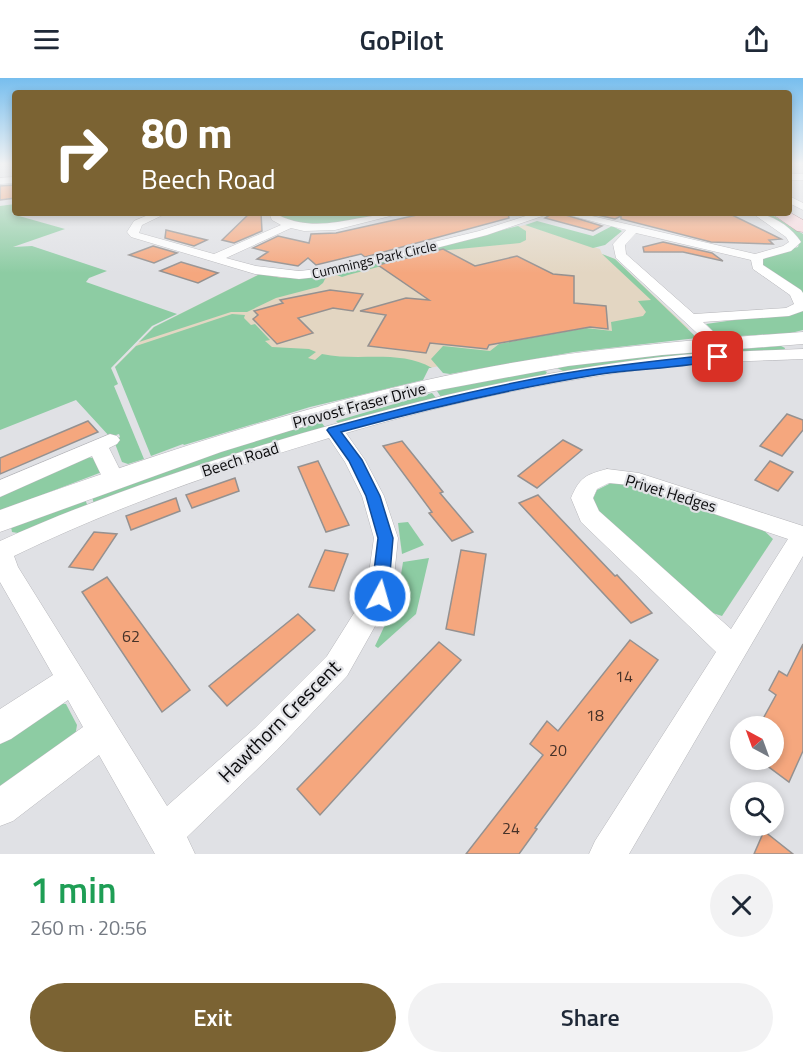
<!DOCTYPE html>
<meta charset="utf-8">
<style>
:root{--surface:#fff;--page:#f2f2f3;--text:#1f2937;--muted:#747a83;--accent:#7b6333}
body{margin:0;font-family:"Titillium Web",sans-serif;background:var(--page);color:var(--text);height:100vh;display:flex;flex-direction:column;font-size:22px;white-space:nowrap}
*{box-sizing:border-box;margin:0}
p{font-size:20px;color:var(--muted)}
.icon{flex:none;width:33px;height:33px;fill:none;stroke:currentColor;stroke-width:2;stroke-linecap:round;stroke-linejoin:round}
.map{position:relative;height:776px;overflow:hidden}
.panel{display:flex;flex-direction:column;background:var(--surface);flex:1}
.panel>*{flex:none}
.banner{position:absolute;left:12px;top:12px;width:780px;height:126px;border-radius:6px;box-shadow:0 3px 9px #0003;background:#7b6333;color:#fff;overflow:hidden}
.needle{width:39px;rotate:319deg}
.controls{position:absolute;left:730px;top:638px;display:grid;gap:12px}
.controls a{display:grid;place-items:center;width:54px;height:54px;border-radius:50%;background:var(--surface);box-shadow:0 3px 9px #0003;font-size:30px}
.pin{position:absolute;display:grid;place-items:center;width:51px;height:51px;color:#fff;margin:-26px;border-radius:12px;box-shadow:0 3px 9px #0006}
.me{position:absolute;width:66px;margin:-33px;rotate:6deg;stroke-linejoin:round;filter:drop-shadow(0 0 4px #0008)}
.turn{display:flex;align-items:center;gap:21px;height:126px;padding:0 30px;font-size:27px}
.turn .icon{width:78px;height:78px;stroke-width:2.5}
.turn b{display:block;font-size:42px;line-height:51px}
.round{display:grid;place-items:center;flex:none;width:63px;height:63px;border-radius:32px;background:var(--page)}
.head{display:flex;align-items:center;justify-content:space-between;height:102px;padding:0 30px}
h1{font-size:36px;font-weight:600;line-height:45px;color:#1e9e55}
.primary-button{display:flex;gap:12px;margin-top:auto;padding:12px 30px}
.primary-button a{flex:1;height:69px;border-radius:36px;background:var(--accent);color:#fff;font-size:24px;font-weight:600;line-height:69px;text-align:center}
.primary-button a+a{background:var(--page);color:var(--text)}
header{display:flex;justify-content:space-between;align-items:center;height:78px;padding:0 30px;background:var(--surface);font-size:27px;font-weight:600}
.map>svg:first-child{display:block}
.education{fill:#e3d6c2}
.green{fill:#8dcca3}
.building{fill:#f5a77e;stroke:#959190;stroke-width:1.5}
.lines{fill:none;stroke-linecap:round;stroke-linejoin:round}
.minor-casing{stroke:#b6b6ba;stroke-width:1}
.tertiary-casing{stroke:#b6b6ba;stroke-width:1}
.primary-casing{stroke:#a38186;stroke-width:1}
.minor{fill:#fff;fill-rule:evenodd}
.tertiary{fill:#fff;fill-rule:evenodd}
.primary{fill:#f9d9dd;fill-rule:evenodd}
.route{fill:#1a73e8;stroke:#114b97;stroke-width:1.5}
.labels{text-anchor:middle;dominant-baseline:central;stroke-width:4.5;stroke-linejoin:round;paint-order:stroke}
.far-street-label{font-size:14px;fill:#0b0b0d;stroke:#e0e1e5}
.street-label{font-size:16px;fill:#0b0b0d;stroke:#e0e1e5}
.near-number-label{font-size:16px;fill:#463229}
.near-street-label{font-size:20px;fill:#0b0b0d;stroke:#e0e1e5}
</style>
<header><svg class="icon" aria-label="menu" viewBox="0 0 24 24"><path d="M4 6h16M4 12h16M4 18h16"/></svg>GoPilot<svg class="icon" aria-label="share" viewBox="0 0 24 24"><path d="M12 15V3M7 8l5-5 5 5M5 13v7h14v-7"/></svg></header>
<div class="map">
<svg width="803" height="776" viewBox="0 0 803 776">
<rect width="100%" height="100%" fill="#e0e1e5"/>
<path class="education" d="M525,147L600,171L602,176L615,181L689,251L544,270L434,289L305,320L115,289L154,249L260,196L296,200L330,197Z"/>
<g class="green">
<path d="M15,126V134L12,136L65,151L13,169L32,168L107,193L89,200L86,204L177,236L152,248L111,290L118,306L114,308L144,381L128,386L122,384L114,363L120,359L119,356L110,359L76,322L0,352V128Z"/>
<path d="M278,135H389L334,147L310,148L280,140Z"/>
<path d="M760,135H769L803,156V218L762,188L760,182L764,179L798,169L800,162Z"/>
<path d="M537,143L593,158L612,148L622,153L605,167L593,170L525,147Z"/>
<path d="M518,148L526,153V162L520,165L438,173L348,197L342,199L334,196Z"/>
<path d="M602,176L615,181L697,260L574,274L450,296L443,295L431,281L443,268L490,273L499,266L586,250L612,253L611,244L643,238L646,234L638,223L651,222Z"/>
<path d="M260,196L282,200L326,199L323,205L318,209L276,220L247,234H231L139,264L154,249Z"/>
<path d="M803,232V252L791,255L724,259L715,255L706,246Z"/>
<path d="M232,236L245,237L244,240L251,247L255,246L270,262L265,263L272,269L309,271L316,274L308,280L315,282L322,276C359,284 399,271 432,290H429L423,302L310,329L184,367L183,366L151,378L115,289L136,268Z"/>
<path d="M781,268L785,270L784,273L565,294L557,290L561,287L619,280Z"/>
<path d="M543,292L547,294L545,297L441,319L437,313L442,312L441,310Z"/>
<path d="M432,315L436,320L338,345L336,343Z"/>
<path d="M321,344L325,349L94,426L92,419L208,375Z"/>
<path d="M88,379L97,381L102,394L0,433V416Z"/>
<path d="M613,404L629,405L760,449L773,461L722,538L697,530L596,434L592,423L597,412Z"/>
<path d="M85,421L88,429L18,455L12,454L11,449Z"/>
<path d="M408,444L424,467L402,476L398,445Z"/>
<path d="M429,480L416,536L378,570L375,568C389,540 399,515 403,484Z"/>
<path d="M57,625L66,626L77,647L75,659L0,715V660Z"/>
</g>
<g class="building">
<path d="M15,107V120L0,122V108Z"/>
<path d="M250,135H261L262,153L234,165L222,162Z"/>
<path d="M426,135H508L509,140L365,179L361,176L316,187L308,180L298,188L257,181L268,174L253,170L278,158L309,165L311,156L336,155Z"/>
<path d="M553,135H559L602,148L593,153L545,140Z"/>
<path d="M589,135H728L781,161L769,162L773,166L711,164L621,141V138L615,141Z"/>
<path d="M166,152L207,162L194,168L165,160Z"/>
<path d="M663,164L712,175L723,183L683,174H644L643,169Z"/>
<path d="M153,168L177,175L154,185L129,177Z"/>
<path d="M443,171L475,188L517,178L553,196L574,198V225L606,228L608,251L590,249L489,267L487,271L430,265L426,275L368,268L386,237L360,233L406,220L429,222L378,187Z"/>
<path d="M181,184L218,195L198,205L160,193Z"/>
<path d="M330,212L363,216L353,233L333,230L298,240L313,255L277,266L253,241L258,237L254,233L283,225L280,222Z"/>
<path d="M787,336L803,342V352L782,378L760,368Z"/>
<path d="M88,343L98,354L0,396V380Z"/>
<path d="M563,362L582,372L537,410L518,398Z"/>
<path d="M402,363L443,414L440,415L473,454L452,463L429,435L432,434L383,368Z"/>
<path d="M318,383L349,447L326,454L298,389Z"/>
<path d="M770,383L793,394L778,413L755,402Z"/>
<path d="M235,400L239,413L192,430L186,417Z"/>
<path d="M538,417L615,498L617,497L652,535L631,545L519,425Z"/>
<path d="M176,420L180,433L131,452L126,438Z"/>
<path d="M94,454L117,456L93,492L69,489Z"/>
<path d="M325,472L348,476L334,513L309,509Z"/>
<path d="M461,472L486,476L474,557L446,551Z"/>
<path d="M107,499L190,612L162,634L82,514Z"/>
<path d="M298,536L315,552L227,628L209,608Z"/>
<path d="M630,562L658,582L535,750L537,751L519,776H466L543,677L530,666L547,643L558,653Z"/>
<path d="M439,564L461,582L320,737L297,711Z"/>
<path d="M803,566V673L789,704L758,681H774V648H759L776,617L769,612L779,593L787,598Z"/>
<path d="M764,753L793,776H754Z"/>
</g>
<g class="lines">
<defs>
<g id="minor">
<rect x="789" y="96" width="14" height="6"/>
<path d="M15,99V105L0,106V100Z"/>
<path d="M789,118L803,125V132L789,125Z"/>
<path d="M153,135H167L142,147L139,155L214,176L281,147L272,142L269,135H279L280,138C321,157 360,135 402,135L335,152L304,153L291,150L226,180L256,188L299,193L327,190L479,153L535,135H551L487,157L327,198L299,201L255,196L131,159L127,154L134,143Z"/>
<path d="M561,135H579L755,176L783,168L789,164L786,159L752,135C770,135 791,148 801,164L791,173L766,180L763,181V187L801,212L803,215V233L789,238L703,244L725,265L717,270L711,268L616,180L613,166L626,152ZM636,155L751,182L753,191L790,217L794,226L786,230L694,236L626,176L625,167Z"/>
<path d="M803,271V281C762,283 721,283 680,287C567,299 455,323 346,355L365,382L384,418L398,460L392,518L347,598L277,672L187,759L195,776H155L99,677L13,743L0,748V708L83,649L68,622L11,661L0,666V631L53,597L0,504V463C88,423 180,392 273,364C405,324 542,291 681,277C721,273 762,273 803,271ZM329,360L345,384L362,418L374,460L366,516L327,578L255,650L167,728L18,489L14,478C115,429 221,392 329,360Z"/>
<path d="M110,356L117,358L120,362L117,366L109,370L124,400L121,405L113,407L105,405L92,378L0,419V402Z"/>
<path d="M607,391L639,395L803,448V478L629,776H589L595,763L716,574L581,444L571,420C580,399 585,397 607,391ZM609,405L629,407L788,461L731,551L599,433L593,420L597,411Z"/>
</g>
<path id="tertiary" d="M803,254V266L662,277L568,288L429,314L328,341L221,374L0,454V432C155,376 312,324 474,292C582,270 693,262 803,254Z"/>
<path id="primary" d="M789,134L803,142V154L797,153L771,135Z"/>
</defs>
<use href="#minor" class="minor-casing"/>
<use href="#tertiary" class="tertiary-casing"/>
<use href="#primary" class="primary-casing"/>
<use href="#minor" class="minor"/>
<use href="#tertiary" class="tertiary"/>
<use href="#primary" class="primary"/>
</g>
<linearGradient id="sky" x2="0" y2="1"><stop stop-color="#77beee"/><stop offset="0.44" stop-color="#f1f2f3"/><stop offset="1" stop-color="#f1f2f3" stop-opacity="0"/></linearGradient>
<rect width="803" height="195" fill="url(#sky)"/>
<path class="route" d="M718,276L722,277V281C681,291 637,290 595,297C509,311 425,331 341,354L362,382L380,418L393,460L388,518L386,523L380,525L373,523L371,518L378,460L366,418L349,383L327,352L329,350C405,329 482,310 560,296C612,287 665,282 718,276Z"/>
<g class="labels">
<g class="far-street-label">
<text transform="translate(374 181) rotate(-13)">Cummings Park Circle</text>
</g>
<g class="street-label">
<text transform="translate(359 327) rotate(-15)">Provost Fraser Drive</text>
<text transform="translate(240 381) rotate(-18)">Beech Road</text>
<text transform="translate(671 415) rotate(17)">Privet Hedges</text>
</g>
<g class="near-number-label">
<text x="131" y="558">62</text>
<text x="624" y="598">14</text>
<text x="595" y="637">18</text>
<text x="558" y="672">20</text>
<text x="511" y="750">24</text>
</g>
<g class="near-street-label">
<text transform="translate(279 643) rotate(-45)">Hawthorn Crescent</text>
</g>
</g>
</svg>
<div class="controls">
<a><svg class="needle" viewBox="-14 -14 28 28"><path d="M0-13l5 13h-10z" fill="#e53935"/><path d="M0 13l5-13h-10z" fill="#747a83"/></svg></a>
<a><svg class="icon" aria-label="search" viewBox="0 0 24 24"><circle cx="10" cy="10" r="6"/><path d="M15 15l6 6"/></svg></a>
</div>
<div class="pin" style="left:718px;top:279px;background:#d93025"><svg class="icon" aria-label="arrive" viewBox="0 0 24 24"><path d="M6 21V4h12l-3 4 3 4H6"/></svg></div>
<svg class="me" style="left:380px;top:518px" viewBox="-20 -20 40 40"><circle r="17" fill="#1a73e8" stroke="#fff" stroke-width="3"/><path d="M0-11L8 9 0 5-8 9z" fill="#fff"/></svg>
<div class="banner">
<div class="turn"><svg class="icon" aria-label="right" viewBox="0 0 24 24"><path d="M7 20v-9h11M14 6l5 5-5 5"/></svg><div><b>80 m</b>Beech Road</div></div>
</div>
</div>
<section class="panel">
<div class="head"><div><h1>1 min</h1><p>260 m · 20:56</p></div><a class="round"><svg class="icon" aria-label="close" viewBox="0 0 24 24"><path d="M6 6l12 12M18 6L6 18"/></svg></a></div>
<div class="primary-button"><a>Exit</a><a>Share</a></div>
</section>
